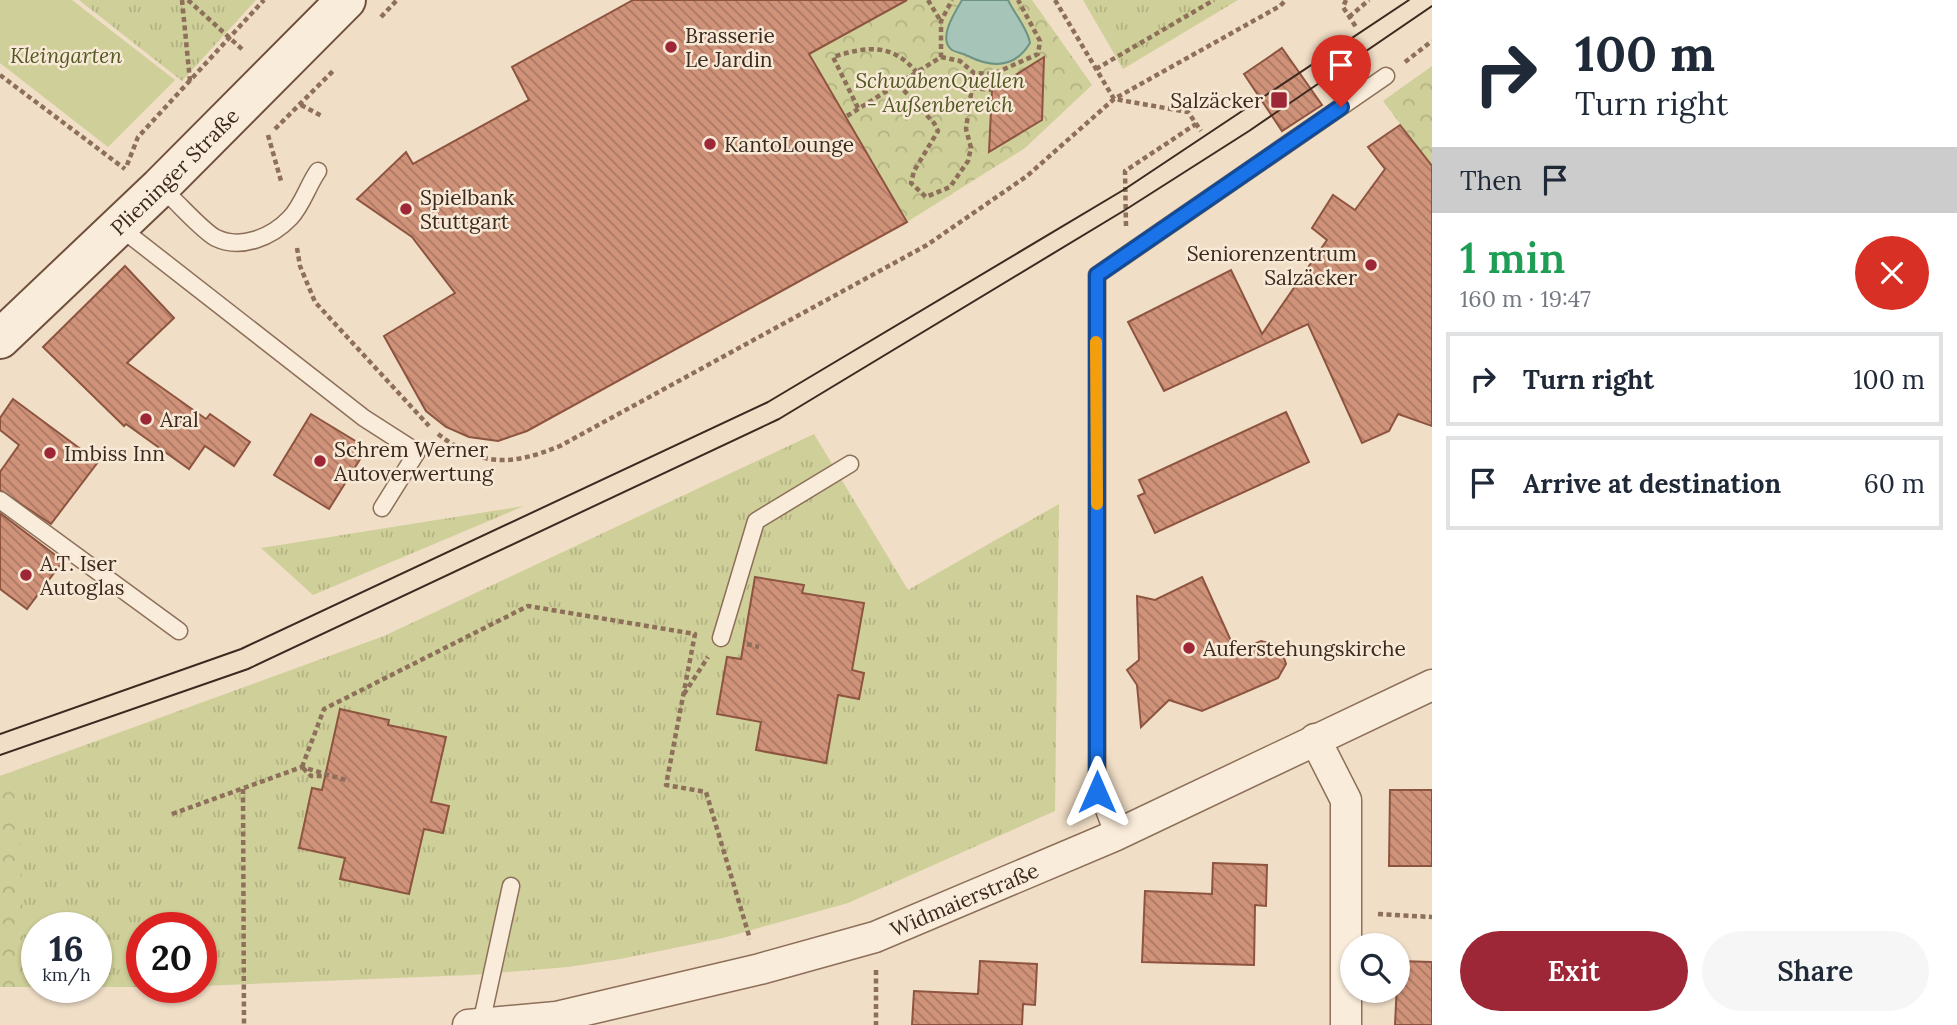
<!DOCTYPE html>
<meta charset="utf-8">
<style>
:root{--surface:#fff;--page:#f6f6f7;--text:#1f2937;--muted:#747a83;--line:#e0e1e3;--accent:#9e2737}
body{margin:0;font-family:Lora,serif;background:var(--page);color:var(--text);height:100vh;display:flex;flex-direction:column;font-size:26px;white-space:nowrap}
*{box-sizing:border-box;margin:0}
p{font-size:23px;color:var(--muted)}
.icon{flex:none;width:38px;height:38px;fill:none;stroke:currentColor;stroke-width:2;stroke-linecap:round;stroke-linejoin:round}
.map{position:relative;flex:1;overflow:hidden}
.details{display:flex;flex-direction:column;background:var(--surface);width:525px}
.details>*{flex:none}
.banner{background:#fff;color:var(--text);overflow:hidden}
.buttons{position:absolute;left:1340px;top:933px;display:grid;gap:14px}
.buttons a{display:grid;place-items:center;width:70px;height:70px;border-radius:50%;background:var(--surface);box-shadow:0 2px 5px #0004;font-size:35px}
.speed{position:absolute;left:21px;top:912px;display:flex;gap:14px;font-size:35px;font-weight:700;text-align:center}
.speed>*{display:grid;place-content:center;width:91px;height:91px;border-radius:50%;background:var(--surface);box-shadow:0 2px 5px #0004;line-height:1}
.speed small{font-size:18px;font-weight:400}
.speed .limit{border:10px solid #d22;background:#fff;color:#111}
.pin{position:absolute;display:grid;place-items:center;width:60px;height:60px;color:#fff;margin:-72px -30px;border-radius:50% 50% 50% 0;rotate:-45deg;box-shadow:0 0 7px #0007}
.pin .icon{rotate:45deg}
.me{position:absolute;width:77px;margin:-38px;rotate:0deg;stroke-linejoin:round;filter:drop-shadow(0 0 5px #0008)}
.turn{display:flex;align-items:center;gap:24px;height:147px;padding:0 28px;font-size:32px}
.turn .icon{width:91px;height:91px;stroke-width:2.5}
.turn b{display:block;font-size:49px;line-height:60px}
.then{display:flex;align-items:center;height:66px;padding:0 28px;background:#0003;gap:14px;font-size:26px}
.round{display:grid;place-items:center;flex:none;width:74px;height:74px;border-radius:37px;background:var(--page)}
.summary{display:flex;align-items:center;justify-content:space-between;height:119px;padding:0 28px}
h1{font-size:42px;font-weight:600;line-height:52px;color:#1e9e55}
.action{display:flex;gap:14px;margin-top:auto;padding:14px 28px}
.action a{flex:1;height:80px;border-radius:42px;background:var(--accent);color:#fff;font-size:28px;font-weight:600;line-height:80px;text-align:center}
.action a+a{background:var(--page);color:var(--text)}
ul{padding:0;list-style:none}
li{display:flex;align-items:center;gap:21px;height:94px;margin:0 14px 10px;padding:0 14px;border:4px solid var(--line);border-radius:0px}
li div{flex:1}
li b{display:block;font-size:26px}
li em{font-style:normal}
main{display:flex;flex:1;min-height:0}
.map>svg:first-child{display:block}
.grass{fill:url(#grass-tufts);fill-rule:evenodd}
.park{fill:url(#park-crowns)}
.garden{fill:#cfcf99}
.water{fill:#a7c4b8;stroke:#6d9385;stroke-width:2}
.building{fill:url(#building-back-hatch);stroke:#8d543f;stroke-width:2}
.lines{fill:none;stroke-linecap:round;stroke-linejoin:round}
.lane-casing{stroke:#8d6f5a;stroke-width:19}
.street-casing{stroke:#8d6f5a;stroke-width:33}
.secondary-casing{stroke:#6f503d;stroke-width:42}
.path{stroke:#8d6f5a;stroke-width:4.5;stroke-dasharray:5 3.5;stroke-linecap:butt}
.lane{stroke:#faecda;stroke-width:16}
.street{stroke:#faecda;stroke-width:30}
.secondary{stroke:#faecda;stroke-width:38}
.tram{stroke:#3c291f;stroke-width:2}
.route-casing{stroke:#114b97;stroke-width:18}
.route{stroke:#1a73e8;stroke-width:12}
.slow{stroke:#f59e0b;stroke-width:12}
.poi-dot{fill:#9e2737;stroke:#f7e9d6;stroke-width:2.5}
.labels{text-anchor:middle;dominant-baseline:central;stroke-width:5;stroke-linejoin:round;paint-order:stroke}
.poi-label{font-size:21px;fill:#3c291f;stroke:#f7e9d6;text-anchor:start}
.park-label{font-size:21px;font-style:italic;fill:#535924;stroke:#f7e9d6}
.street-label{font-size:21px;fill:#3c291f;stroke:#f7e9d6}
</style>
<main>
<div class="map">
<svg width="1432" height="1025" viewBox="0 0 1432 1025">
<defs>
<pattern id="grass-tufts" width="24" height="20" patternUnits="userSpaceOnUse" patternTransform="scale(1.75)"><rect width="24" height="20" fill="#cfcf99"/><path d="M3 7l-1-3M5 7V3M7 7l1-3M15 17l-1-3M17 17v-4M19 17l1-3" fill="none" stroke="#b3b283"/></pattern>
<pattern id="park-crowns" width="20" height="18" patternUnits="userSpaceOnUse" patternTransform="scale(1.75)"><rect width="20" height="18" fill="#cfcf99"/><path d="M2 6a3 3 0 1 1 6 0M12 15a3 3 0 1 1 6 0" fill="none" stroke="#b3b283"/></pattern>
<pattern id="building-back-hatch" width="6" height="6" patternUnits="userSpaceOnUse" patternTransform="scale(1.75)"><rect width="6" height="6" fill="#d0937a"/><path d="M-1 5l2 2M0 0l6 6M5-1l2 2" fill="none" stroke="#aa7863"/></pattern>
</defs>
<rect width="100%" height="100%" fill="#f0dec6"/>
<g class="grass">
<path d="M79,0H256L182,81Z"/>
<path d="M1083,0H1238L1123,69Z"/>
<path d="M814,434L908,590L1059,504L1055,811L848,903L723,938L620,959L568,967L471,975L201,986V928H142V987H159H0V776L384,636ZM37,928H96V987H37Z"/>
<path d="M524,506L313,595L261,548Z"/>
</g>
<g class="park">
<path d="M907,0H1032L1092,85L1025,148L907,222L809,54Z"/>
<path d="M1432,66V166L1383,101Z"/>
<path d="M19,770L24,987H0V776Z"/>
</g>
<path class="garden" d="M0,0H72L175,80L108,147L0,63Z"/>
<path class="water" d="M962,0H1008C1014,13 1028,29 1030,43C1015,68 992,68 968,56C963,53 957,53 952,50C937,39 955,12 962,0Z"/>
<g class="building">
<path d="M633,0H907L809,54L907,222L527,431L498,441L469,437L446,427L426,411L384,336L455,293L412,237L357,199L406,152L413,164L529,100L512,67Z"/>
<path d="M1282,48L1322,105L1282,131L1244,74Z"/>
<path d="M1044,57L1042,120L989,152L992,90Z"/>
<path d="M1400,125L1432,166V426L1398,414L1389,431L1362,443L1308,324L1164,391L1128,322L1231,270L1262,334L1327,240L1312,228L1333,195L1355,210L1385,169L1368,147Z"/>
<path d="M125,266L174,318L127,363L206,419L210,414L250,442L234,466L205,446L189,469L126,424L124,426L43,347Z"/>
<path d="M13,399L98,462L51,524L0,490V472L19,445L0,430V418Z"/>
<path d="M1286,412L1309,462L1155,533L1138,496L1145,493L1139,480Z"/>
<path d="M311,414L367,448L329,509L274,475Z"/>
<path d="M0,513L63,561L27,609L0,589Z"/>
<path d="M755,577L804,585L802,593L864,603L852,670L864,673L859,699L838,695L826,763L756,750L761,722L717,714L727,657L741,659Z"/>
<path d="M1202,577L1236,652L1261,641L1280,646L1286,664L1278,678L1202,711L1169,700L1141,727L1137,685L1127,670L1139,660L1137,596L1155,600Z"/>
<path d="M340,709L389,720L388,725L446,737L431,802L449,806L443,833L424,829L409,894L340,879L345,858L299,848L312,788L322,790Z"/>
<path d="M1390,790H1432V866H1389Z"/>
<path d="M1213,863L1267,865L1266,906L1255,905L1254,965L1142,962L1145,891L1212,894Z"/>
<path d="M980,961L1037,964L1035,1005L1023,1004L1022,1025H912L914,991L978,994Z"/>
<path d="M1398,961L1432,962V1025H1395Z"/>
</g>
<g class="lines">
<defs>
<g id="lane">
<path d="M160,187C176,200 202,231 216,238C241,250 272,237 290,218C302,206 308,185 318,171"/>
<path d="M118,226L364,418L417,452L382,508"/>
<path d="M0,500L179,631"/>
<path d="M721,638L756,521L850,464"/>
<path d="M1114,836L1097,792V275L1386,76"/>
<path d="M481,1024L511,886"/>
</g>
<g id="street">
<path d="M1315,739L1346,800V1025"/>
<path id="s1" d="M468,1025L556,1017L760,969L875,937L1114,836L1432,685"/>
</g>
<g id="secondary">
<path id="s2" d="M0,339L160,187L346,0"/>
</g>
</defs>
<use href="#lane" class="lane-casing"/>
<use href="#street" class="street-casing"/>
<use href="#secondary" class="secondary-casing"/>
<g class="path">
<path d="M182,0L190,81"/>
<path d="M188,0L244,51"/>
<path d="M928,0L940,20"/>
<path d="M1055,0L1114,99L1188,112L1201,131"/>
<path d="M1346,0L1343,7L1356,27"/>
<path d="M381,17L397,0"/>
<path d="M1349,17L1369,0"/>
<path d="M941,57L960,61L974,73L993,74L1038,54L1040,41L1018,0"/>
<path d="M1405,62L1432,41"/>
<path d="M1096,69L1214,0"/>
<path d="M0,75L125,169"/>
<path d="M898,84L934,123L938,131L914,171L911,183L926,197L950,187L968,161L971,148L966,129L974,73"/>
<path d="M972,88L992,90"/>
<path d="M301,105L322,116"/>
<path d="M858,108L833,57C867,46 893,43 917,73"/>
<path d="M847,116L941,57V21L952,0"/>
<path d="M275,129L333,71"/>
<path d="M268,135L281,181"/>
<path d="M127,165L138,137L264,0"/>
<path d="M1126,226L1125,171L1196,124"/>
<path d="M297,248L300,266L315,302L429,426"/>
<path d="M438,434C481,467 511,466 560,446L927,245L1027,176L1114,99L1280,6L1286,0"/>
<path d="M747,644L759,647"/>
<path d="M684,694L708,657"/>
<path d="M302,767L324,709L528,606L695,634L666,785L706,792L750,939"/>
<path d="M303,768L311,776H322"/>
<path d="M243,789L244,1025"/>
<path d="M172,814L302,767L349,781"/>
<path d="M1378,914L1432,917"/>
<path d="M876,970V1025"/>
</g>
<use href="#lane" class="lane"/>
<use href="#street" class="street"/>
<use href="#secondary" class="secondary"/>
<g class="tram">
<path d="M0,734L241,649L768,402L1125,189L1409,0"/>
<path d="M0,755L248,669L779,419L1125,210L1249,131L1432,6"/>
</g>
</g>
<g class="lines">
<defs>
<path id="route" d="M1097,792V275L1341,107"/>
</defs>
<use href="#route" class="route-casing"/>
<use href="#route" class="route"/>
<path class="slow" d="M1096,342L1097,504"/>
</g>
<g class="poi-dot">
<circle cx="671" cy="47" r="7"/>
<rect x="1270" y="91" width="18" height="18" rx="3.5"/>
<circle cx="710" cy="144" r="7"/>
<circle cx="406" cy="209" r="7"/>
<circle cx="1371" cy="265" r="7"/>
<circle cx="146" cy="419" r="7"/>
<circle cx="50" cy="453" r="7"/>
<circle cx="320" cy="461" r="7"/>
<circle cx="26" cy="575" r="7"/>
<circle cx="1189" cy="648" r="7"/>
</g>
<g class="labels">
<g class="poi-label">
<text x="685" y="35">Brasserie<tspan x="685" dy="24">Le Jardin</tspan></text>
<text x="1263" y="100" text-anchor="end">Salzäcker</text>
<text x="724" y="144">KantoLounge</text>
<text x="420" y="197">Spielbank<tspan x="420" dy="24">Stuttgart</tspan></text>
<text x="1357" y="253" text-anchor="end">Seniorenzentrum<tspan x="1357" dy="24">Salzäcker</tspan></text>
<text x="160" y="419">Aral</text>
<text x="334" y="449">Schrem Werner<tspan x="334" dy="24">Autoverwertung</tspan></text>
<text x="64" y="453">Imbiss Inn</text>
<text x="40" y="563">A.T. Iser<tspan x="40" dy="24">Autoglas</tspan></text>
<text x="1203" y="648">Auferstehungskirche</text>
</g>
<g class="park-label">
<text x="66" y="55">Kleingarten</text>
<text x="940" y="80">SchwabenQuellen<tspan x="940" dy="24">- Außenbereich</tspan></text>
</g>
<g class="street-label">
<text stroke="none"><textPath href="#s2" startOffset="242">Plieninger Straße</textPath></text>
<text stroke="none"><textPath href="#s1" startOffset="514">Widmaierstraße</textPath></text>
</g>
</g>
</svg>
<div class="buttons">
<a><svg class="icon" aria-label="search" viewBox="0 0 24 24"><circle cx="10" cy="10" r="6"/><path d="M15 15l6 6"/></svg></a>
</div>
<div class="speed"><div>16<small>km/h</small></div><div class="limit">20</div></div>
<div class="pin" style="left:1341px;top:107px;background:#d93025"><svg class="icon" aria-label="arrive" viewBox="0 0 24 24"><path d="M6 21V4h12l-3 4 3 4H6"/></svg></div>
<svg class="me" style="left:1097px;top:792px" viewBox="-20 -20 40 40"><path d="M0-17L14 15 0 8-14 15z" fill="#1a73e8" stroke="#fff" stroke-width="4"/></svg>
</div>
<section class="details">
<div class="banner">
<div class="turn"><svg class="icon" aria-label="right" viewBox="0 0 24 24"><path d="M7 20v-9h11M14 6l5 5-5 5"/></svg><div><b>100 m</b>Turn right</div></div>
<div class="then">Then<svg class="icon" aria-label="arrive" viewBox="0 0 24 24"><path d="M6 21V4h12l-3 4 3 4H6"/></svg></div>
</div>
<div class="summary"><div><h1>1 min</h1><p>160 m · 19:47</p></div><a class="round" style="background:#d93025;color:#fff"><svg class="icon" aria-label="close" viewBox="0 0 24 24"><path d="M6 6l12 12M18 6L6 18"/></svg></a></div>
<ul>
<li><svg class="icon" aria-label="right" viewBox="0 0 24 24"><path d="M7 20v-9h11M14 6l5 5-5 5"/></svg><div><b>Turn right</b></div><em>100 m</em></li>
<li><svg class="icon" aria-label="arrive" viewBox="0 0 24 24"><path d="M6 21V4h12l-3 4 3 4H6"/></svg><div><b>Arrive at destination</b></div><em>60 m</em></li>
</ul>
<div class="action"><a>Exit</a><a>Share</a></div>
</section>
</main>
